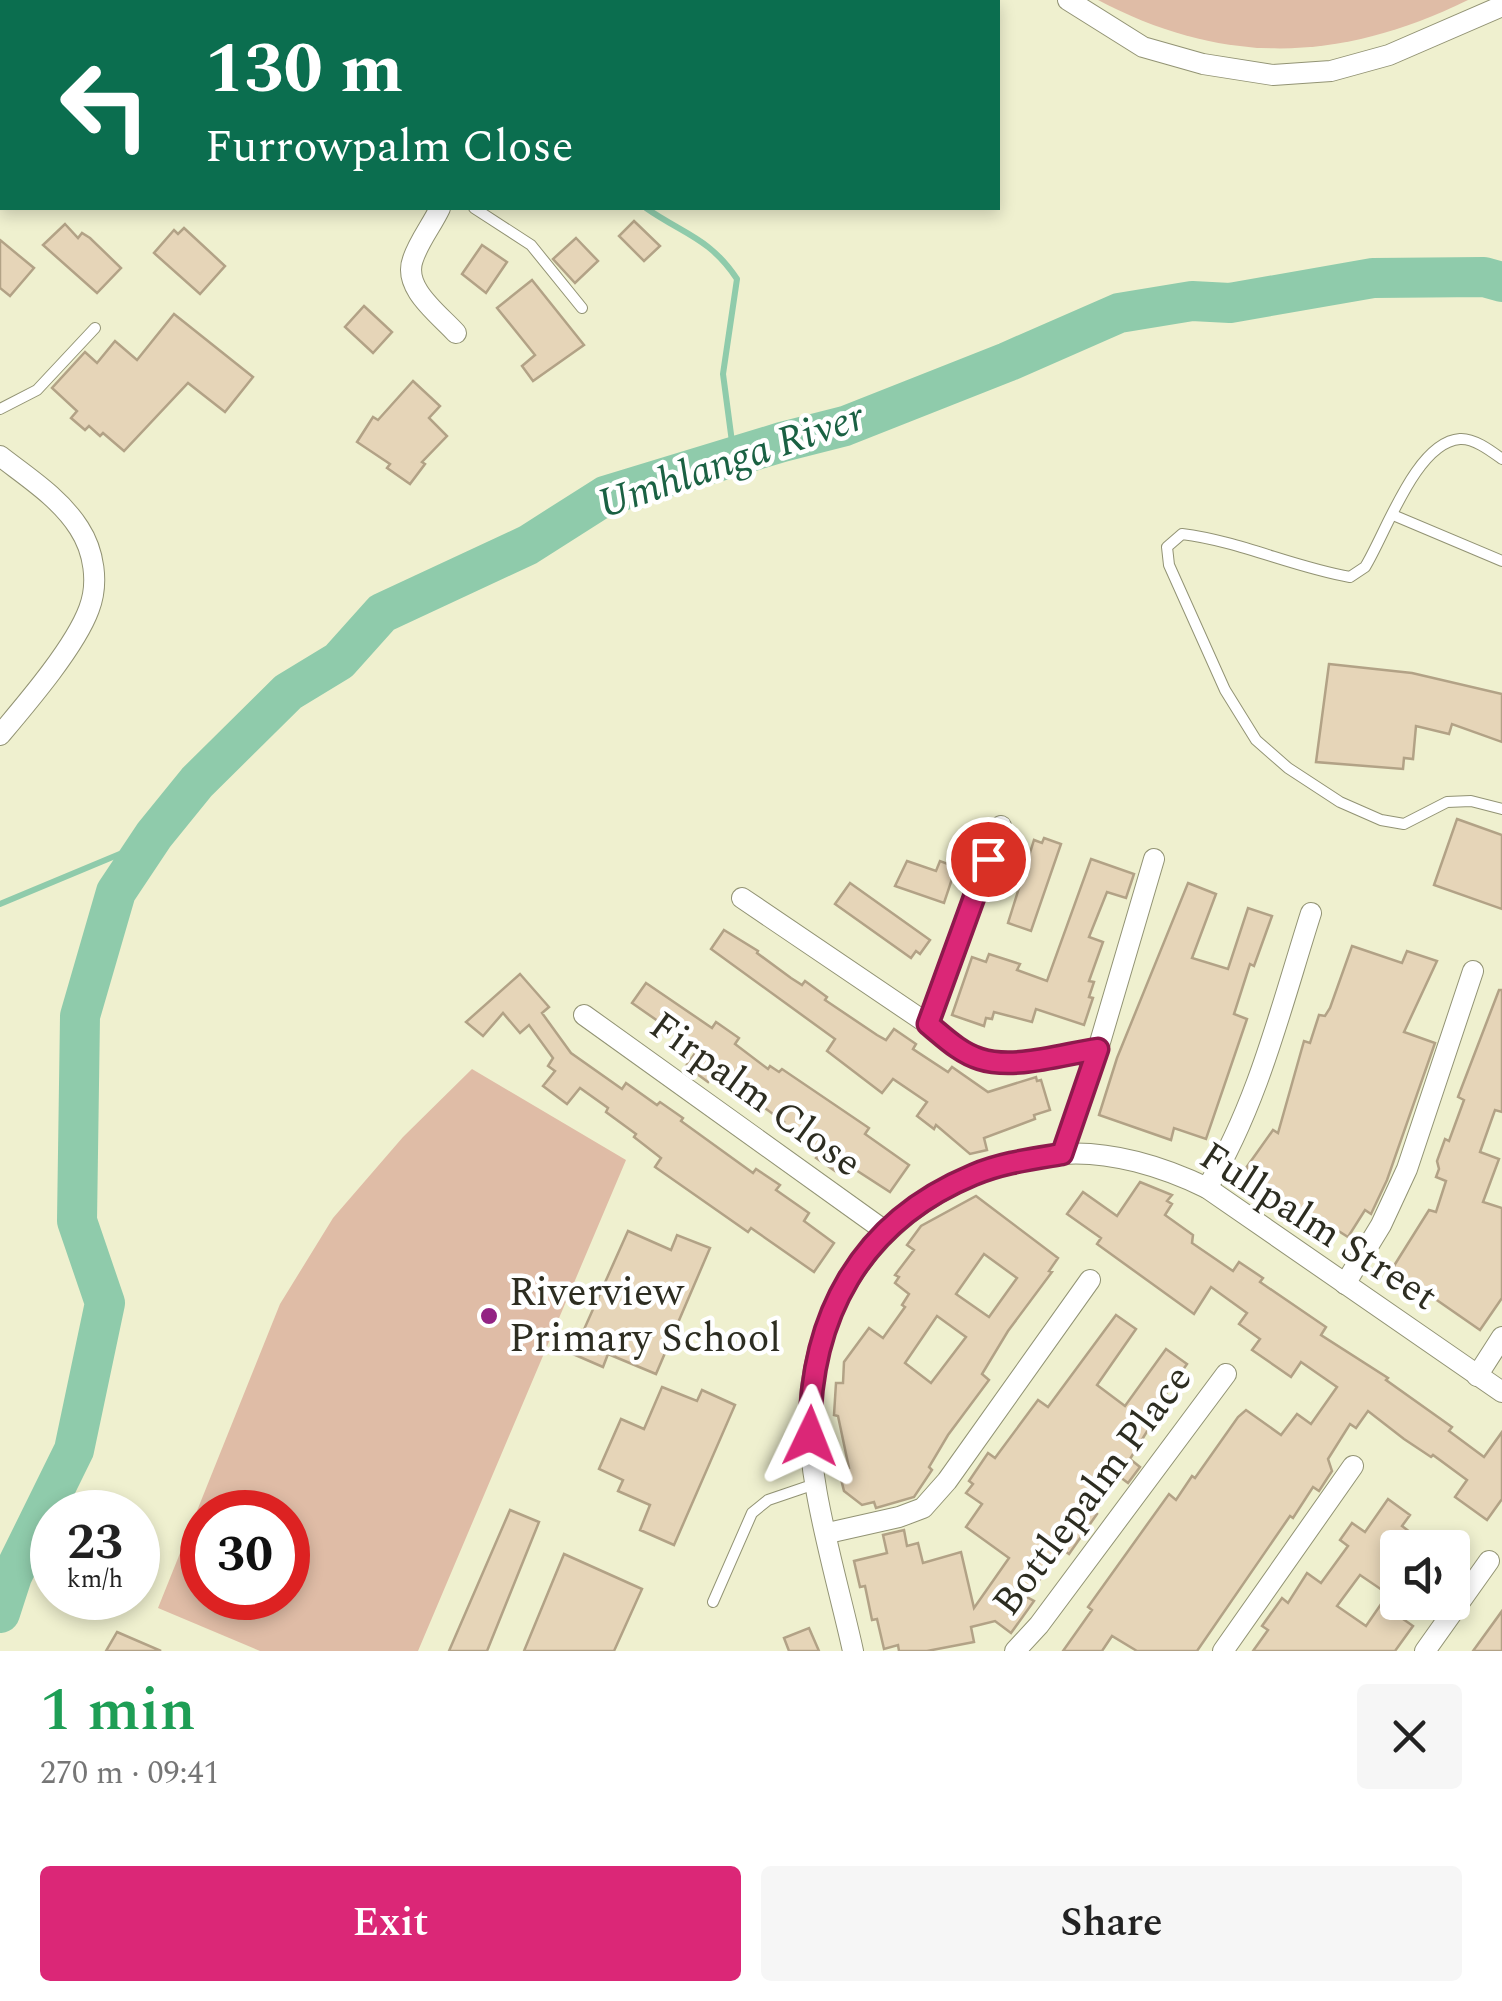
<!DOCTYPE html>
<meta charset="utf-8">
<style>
:root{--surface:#fff;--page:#f6f6f6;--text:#222;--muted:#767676;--accent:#db2777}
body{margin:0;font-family:Spectral,serif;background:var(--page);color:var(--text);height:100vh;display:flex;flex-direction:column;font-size:38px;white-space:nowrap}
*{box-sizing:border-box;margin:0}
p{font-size:32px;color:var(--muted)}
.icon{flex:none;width:55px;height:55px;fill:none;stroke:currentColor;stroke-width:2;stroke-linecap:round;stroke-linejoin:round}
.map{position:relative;height:1651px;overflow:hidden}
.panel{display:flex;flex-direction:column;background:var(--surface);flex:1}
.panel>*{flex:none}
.banner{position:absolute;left:0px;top:0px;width:1000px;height:210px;box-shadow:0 5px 15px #0003;background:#0b6e4f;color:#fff;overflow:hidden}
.buttons{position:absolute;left:1380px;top:1530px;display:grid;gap:20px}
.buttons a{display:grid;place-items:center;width:90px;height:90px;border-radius:10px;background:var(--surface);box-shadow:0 5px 15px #0003;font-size:50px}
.speed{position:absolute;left:30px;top:1490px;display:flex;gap:20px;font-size:50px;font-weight:700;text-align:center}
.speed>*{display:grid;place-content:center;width:130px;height:130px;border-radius:50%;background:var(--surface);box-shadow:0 5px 15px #0003;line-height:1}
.speed small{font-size:25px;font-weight:400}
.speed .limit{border:15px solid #d22;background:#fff;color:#111}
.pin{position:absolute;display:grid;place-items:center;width:85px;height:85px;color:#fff;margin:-42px;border:5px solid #fff;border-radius:50%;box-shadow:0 2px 10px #0007}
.me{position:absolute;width:110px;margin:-55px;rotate:2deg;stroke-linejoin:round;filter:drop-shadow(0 0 8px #0008)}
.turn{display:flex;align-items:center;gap:35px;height:210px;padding:0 40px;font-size:45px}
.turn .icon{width:130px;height:130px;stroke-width:2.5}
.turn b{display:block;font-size:70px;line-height:85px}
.round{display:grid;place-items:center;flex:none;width:105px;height:105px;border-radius:10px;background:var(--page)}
.summary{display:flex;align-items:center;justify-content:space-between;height:170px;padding:0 40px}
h1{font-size:60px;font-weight:600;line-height:75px;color:#1e9e55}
.cta{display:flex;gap:20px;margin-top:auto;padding:20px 40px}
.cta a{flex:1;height:115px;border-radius:10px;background:var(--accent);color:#fff;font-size:40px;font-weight:600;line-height:115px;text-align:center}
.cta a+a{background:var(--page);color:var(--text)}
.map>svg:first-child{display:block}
.green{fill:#dfbca6;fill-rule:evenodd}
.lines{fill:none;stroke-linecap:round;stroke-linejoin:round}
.stream{stroke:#8fcbab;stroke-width:6}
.river{stroke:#8fcbab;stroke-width:40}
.building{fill:#e6d5b8;stroke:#b2a286;stroke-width:2.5;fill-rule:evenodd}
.lane-casing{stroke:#929374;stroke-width:12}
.street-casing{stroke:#929374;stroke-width:22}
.lane{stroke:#fff;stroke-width:10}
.street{stroke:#fff;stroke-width:20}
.route-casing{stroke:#8e194d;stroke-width:25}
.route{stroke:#db2777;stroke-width:18}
.poi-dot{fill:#932383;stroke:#fff;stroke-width:4}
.labels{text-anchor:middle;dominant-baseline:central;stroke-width:9;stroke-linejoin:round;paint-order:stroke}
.street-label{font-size:40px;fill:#2d2d21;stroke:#fff}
.poi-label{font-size:40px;fill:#2d2d21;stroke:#fff;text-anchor:start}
.water-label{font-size:42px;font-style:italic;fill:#1a6143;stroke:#fff}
</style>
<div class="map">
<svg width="1502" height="1651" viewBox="0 0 1502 1651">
<rect width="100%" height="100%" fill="#eff0cf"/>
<g class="green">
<path d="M1098,0H1468C1341,62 1225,67 1098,0Z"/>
<path d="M472,1069L626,1160L418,1651H260L158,1608L280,1304L333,1218L403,1137ZM202,1512H288V1598H202Z"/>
</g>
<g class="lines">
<g class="stream">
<path d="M646,208C683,234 710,238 737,279L723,374L734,457"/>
<path d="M0,904L151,841"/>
</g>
<path class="river" d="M0,1613L12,1576L74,1450L105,1303L77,1221L80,1016L116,892L154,835L197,782L288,692L339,661L382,613L528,545L605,496L782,442L845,426L1007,362L1119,313L1192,301L1230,303L1373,278L1484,277L1502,282"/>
</g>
<g class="building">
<path d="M634,221L660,246L644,261L619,236Z"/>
<path d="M65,224L78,238L82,233L90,238L121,268L97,293L43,245Z"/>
<path d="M184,228L225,266L200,294L154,253L174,230L178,234Z"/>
<path d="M576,238L598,261L575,283L553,259Z"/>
<path d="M0,240L34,268L10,296L0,288Z"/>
<path d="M482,245L507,262L486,293L462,274Z"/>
<path d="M532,280L584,345L533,381L522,366L535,355L497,308Z"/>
<path d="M364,306L392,332L373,353L345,327Z"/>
<path d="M174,314L253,377L225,412L188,383L124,451L103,433L100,436L89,426L85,430L71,418L77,411L52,388L85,352L97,363L115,341L137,360Z"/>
<path d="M413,381L440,406L429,418L447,436L422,462L425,464L410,484L387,468L390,464L357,442L373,417L378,420Z"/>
<path d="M1329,664L1412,673L1502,694V742L1452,724L1449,734L1416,726L1413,759L1404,758L1403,769L1316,762Z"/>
<path d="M1457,819L1502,835V909L1434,885Z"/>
<path d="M1044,838L1061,844L1031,931L1008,923L1034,840L1042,843Z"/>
<path d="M1091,859L1134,874L1126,898L1107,892L1089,937L1103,942L1089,981L1094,982L1089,997L1093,998L1084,1025L1036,1009L1032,1022L994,1012L992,1019L986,1018L984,1026L952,1015L972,957L986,962L989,954L1020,964L1017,970L1047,981Z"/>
<path d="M907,861L936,871L940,861L956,867L944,903L895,886Z"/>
<path d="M850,883L930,940L920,954L916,951L911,958L835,904Z"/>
<path d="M1188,883L1216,894L1192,958L1228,969L1248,908L1272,916L1254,966L1250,964L1234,1014L1247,1019L1206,1139L1174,1128L1171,1140L1099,1115L1117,1058Z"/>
<path d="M724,930L758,951L757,953L791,978L802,985L805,981L827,997L825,1000L877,1035L886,1040L894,1029L916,1044L913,1049L948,1072L952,1067L988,1092L1036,1077L1037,1081L1041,1080L1050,1110L1034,1115L1035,1119L984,1138L987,1150L970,1154L936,1125L934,1129L917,1116L927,1102L893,1079L882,1093L827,1051L835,1039L711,949Z"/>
<path d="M1352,946L1402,963L1407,951L1437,961L1404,1032L1435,1043L1387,1180L1371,1214L1365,1210L1348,1237L1307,1211L1304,1216L1253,1183L1258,1176L1246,1168L1273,1130L1278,1133L1304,1041L1310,1043L1319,1015L1325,1016L1330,1008Z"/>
<path d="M520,974L549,1007L542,1013L571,1053L622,1089L626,1083L657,1105L660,1102L683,1118L681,1121L753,1173L756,1169L780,1185L776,1190L809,1213L804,1221L834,1243L814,1272L751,1228L748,1232L655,1167L661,1158L634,1137L636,1134L606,1112L608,1108L580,1088L567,1104L543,1086L555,1071L548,1066L553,1058L529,1025L520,1033L503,1013L483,1036L466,1022Z"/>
<path d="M646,983L712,1028L716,1022L739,1038L735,1044L768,1069L770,1066L779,1072L782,1069L869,1128L865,1134L909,1165L890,1192L845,1163L838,1173L816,1158L820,1152L781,1126L784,1122L715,1072L708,1082L686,1066L698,1049L632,1003Z"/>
<path d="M1499,990H1502V1112L1495,1110L1480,1152L1499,1159L1483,1202L1502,1208V1298L1480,1330L1392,1269L1429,1210L1436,1212L1446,1181L1436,1177L1439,1169L1437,1161L1445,1139L1449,1141L1464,1100L1458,1097Z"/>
<path d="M1140,1182L1172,1195L1167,1201L1172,1204L1165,1215L1193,1235L1192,1243L1233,1271L1239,1262L1263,1278L1260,1282L1326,1327L1321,1335L1388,1378L1386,1380L1452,1427L1449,1431L1484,1457L1502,1432V1499L1487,1520L1455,1497L1467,1480L1433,1455L1431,1457L1404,1439L1368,1411L1356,1428L1350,1424L1328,1459L1332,1471L1319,1491L1313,1487L1293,1518L1290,1516L1197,1651H1137L1112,1636L1102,1651H1063L1092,1610L1088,1607L1169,1494L1176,1500L1192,1476L1195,1478L1238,1417L1246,1410L1281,1435L1297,1414L1311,1424L1337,1387L1301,1362L1291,1377L1252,1350L1260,1339L1239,1324L1247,1313L1211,1287L1194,1314L1097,1244L1101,1238L1067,1214L1083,1192L1117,1216Z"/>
<path d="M976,1196L1058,1258L1049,1271L1052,1272L1008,1331L982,1374L989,1380L948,1435L929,1467L932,1470L914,1497L876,1508L874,1502L862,1505L844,1491L839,1471L849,1468L838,1416L834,1415L836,1383H843L844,1362L869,1328L883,1338L905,1307L902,1305L909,1294L895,1283L899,1277L895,1275L914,1250L907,1245L921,1226ZM984,1254L1017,1278L989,1317L956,1294ZM937,1316L966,1337L931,1383L905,1363Z"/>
<path d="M628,1231L671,1250L677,1235L710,1248L656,1374L608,1354L603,1367L573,1354Z"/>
<path d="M1116,1315L1136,1329L1097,1385L1125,1406L1166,1349L1187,1364L1146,1422L1151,1425L1130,1459L1140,1467L1128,1483L1116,1474L1091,1509L1097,1514L1069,1554L1062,1549L1027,1597L1034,1601L1011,1633L995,1621L971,1627L974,1642L927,1651H899L898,1645L884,1649L877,1619L872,1620L865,1586L860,1587L854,1561L887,1553L883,1535L904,1530L907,1546L918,1543L923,1563L961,1552L974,1608L1009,1558L966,1527L982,1504L966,1493L973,1484L969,1481L988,1453L995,1458L1038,1400L1048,1407Z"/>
<path d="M662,1387L697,1401L702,1390L735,1405L674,1545L640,1530L650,1505L618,1491L623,1480L599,1469L621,1419L644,1429Z"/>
<path d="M1388,1499L1410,1515L1402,1526L1431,1548H1398V1609L1406,1615L1403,1619L1413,1626L1395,1651H1253L1268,1630L1262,1626L1282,1598L1288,1603L1307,1573L1321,1583L1348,1546L1340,1540L1352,1523L1365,1532ZM1360,1575L1388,1594L1366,1626L1337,1606Z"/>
<path d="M510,1510L539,1522L487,1651H449Z"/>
<path d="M564,1554L642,1589L614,1651H524Z"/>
<path d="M1502,1611V1651H1473Z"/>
<path d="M809,1628L819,1651H789L784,1638Z"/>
<path d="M117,1632L161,1651H106Z"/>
</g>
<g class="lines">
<defs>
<g id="lane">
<path d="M474,208L531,245L582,308"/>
<path d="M0,409L37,390L95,328"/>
<path d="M1502,459C1491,451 1474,438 1460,439C1416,442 1386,533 1365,567L1350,577C1293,567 1239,541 1182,534L1167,547L1169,565L1225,690L1256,740L1288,768L1340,802L1381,820L1404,824L1447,802L1471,801L1502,809"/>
<path d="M1393,515L1502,561"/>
<path d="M713,1602L752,1513L768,1500L815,1484"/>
</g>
<g id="street">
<path d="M269,0L273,2"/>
<path d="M604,0L606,2"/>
<path d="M1068,0L1143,47L1203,64L1273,75L1331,71L1389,55L1502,6"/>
<path d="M8,2V0"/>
<path d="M881,2L885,0"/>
<path d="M0,44L2,30"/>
<path d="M440,208C432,225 419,241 413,259C402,288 439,314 456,333"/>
<path d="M0,456C27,477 60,498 79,528C94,551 99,583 89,609C75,647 27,703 0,735"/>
<path d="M742,898L928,1024C944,1037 960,1052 980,1059C1015,1070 1063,1054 1098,1049"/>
<path d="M584,1015L885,1231"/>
<path d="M928,1024L1001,826"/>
<path d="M1062,1154L1098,1049L1154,859"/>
<path d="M1207,1188C1258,1104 1281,1007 1311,913"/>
<path d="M1345,1284L1381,1225L1407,1169L1473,971"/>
<path d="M1477,1376L1502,1337"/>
<path d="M828,1533L899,1517L923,1508L947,1481L1090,1280"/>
<path d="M853,1651C837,1577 803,1471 810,1397C823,1262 927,1167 1061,1154C1110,1150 1164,1167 1207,1188L1502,1392"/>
<path d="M1015,1651L1039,1625L1226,1374"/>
<path d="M1223,1651L1353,1466"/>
<path d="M1425,1651L1489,1561"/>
</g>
</defs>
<use href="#lane" class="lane-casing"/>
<use href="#street" class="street-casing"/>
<use href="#lane" class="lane"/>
<use href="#street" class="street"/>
</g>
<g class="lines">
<defs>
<path id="route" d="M810,1436C809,1317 860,1222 973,1175C1001,1163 1032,1159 1062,1154L1098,1049C1063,1054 1015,1070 980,1059C960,1053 944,1037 928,1024L988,859"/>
</defs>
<use href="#route" class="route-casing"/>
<use href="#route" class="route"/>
</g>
<circle class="poi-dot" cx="489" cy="1316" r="10"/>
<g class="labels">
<g class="street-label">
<text transform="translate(755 1095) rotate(36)">Firpalm Close</text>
<text transform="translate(1318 1227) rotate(33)">Fullpalm Street</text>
<text transform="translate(1093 1491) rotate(-53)">Bottlepalm Place</text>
</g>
<g class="poi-label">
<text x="509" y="1293">Riverview<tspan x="509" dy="46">Primary School</tspan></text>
</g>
<g class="water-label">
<text transform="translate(731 461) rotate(-19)">Umhlanga River</text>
</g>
</g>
</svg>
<div class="buttons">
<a><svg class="icon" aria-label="sound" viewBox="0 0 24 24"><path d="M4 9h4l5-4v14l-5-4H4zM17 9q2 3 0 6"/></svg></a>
</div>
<div class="speed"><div>23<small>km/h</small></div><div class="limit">30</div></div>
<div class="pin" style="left:988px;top:859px;background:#d93025"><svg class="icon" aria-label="arrive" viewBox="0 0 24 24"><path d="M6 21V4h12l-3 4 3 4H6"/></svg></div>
<svg class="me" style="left:810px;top:1436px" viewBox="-20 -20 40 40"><path d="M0-17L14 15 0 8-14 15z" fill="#db2777" stroke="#fff" stroke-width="4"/></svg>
<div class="banner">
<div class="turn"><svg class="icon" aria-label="left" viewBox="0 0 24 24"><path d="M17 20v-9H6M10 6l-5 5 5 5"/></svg><div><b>130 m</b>Furrowpalm Close</div></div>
</div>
</div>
<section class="panel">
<div class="summary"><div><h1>1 min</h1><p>270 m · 09:41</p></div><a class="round"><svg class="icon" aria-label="close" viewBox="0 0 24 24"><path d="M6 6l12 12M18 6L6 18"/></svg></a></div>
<div class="cta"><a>Exit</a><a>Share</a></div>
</section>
